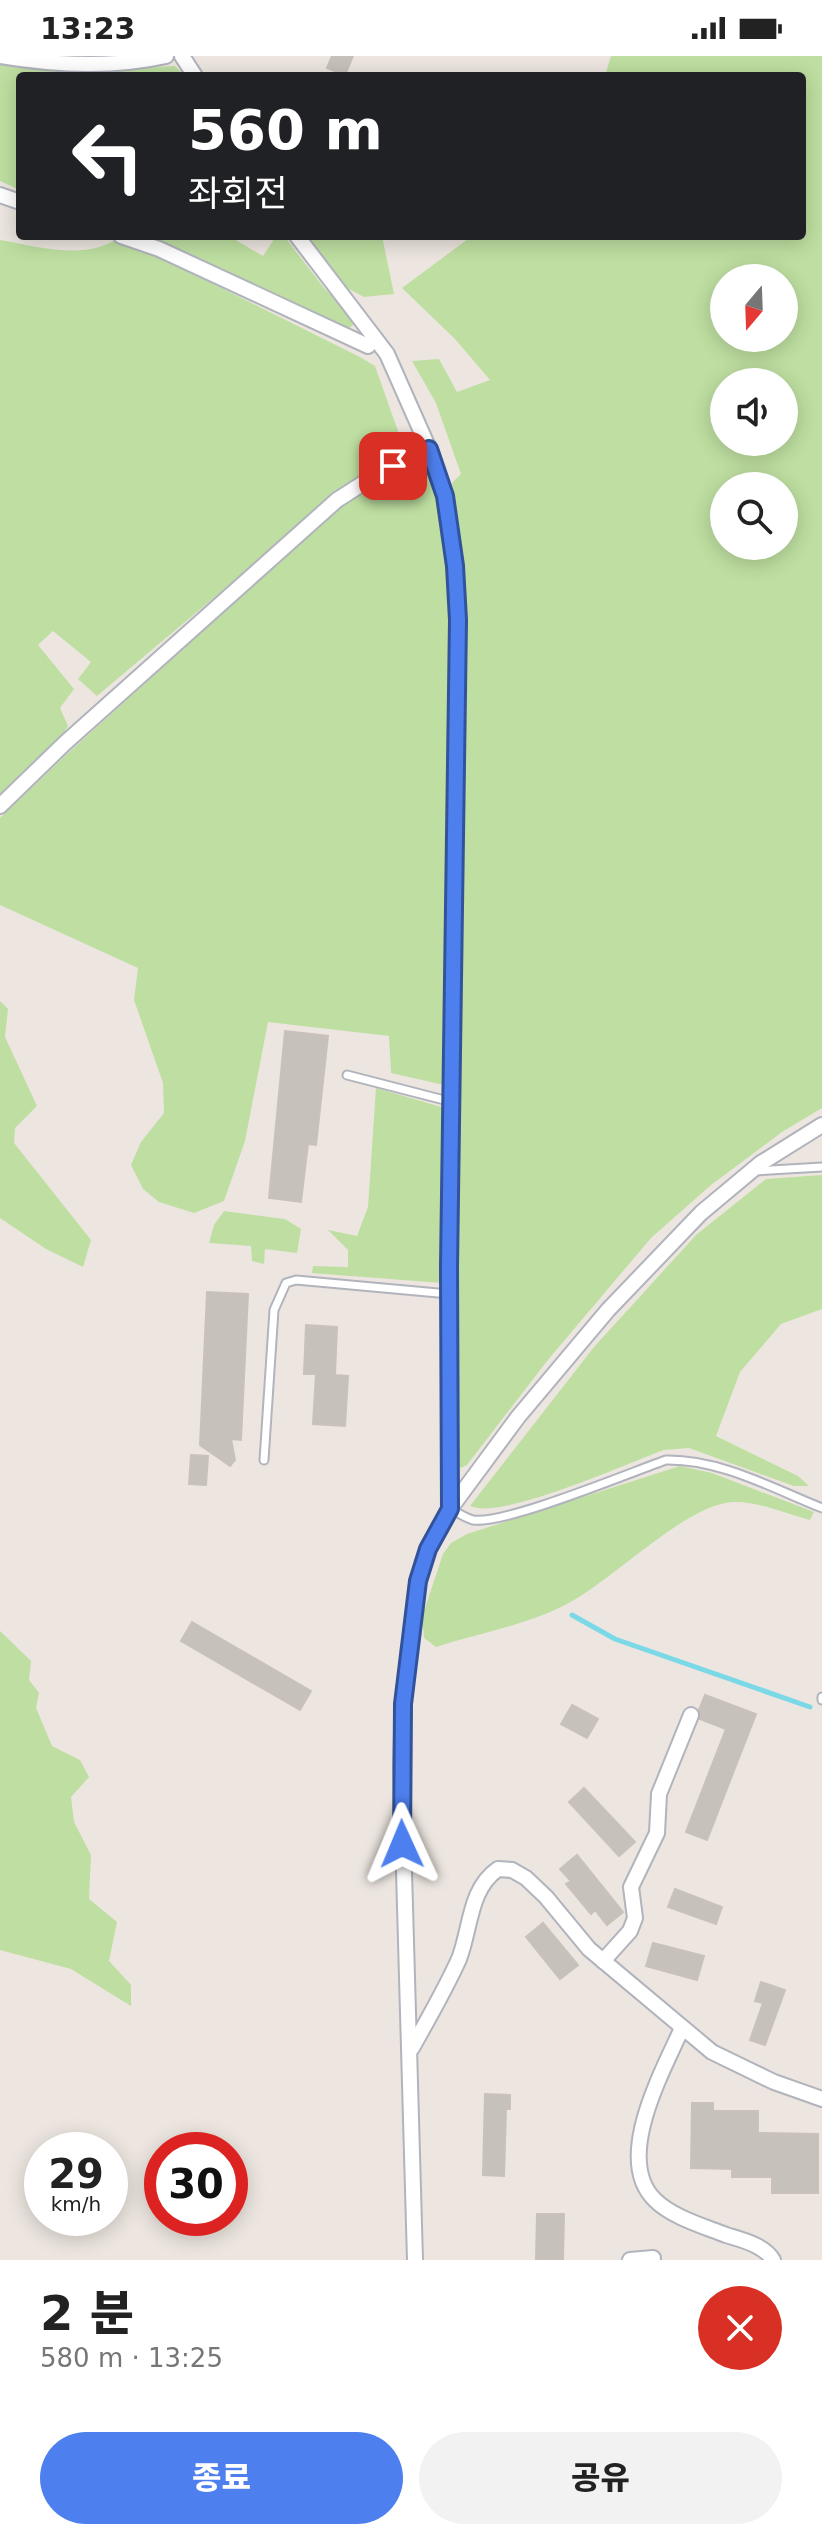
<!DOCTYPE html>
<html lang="ko">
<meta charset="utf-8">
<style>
:root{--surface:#fff;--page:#f2f2f2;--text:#222;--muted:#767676;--accent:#4d80ee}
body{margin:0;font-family:"DejaVu Sans","Noto Sans KR",sans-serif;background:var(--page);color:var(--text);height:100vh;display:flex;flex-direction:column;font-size:30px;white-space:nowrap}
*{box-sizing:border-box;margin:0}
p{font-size:26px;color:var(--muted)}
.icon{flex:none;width:44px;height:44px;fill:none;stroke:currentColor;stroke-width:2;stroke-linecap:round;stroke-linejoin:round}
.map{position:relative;height:2204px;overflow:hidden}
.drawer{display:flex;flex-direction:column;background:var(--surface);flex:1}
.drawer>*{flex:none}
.banner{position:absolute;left:16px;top:16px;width:790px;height:168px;border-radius:8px;box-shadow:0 4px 20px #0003;background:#202124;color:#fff;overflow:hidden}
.needle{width:52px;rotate:199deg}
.fabs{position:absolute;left:710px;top:208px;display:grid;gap:16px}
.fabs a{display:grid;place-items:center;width:88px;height:88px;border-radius:50%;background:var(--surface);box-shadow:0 4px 20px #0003;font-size:40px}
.speed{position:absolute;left:24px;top:2076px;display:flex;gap:16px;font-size:40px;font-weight:700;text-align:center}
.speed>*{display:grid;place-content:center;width:104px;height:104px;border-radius:50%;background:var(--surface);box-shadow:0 4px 20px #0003;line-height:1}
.speed small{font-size:20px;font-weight:400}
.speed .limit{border:12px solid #d22;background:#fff;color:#111}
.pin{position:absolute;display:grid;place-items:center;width:68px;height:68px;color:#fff;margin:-34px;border-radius:16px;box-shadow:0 4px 12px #0006}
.me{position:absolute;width:88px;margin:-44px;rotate:359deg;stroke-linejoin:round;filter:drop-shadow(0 0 6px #0008)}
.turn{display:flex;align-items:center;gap:28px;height:168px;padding:0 40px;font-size:36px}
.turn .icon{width:104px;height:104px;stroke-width:2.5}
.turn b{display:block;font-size:56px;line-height:68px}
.round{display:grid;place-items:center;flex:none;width:84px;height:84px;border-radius:42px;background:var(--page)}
.headline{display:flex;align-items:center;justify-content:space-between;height:136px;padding:0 40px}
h1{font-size:48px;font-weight:800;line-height:60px}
.primary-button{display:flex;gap:16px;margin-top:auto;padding:16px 40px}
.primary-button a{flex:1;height:92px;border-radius:48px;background:var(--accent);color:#fff;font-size:32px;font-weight:800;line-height:92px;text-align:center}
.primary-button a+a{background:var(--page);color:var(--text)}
.status{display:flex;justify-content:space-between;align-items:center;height:56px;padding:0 40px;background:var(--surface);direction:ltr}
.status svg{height:22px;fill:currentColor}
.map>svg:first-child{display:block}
.green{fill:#bedfa1;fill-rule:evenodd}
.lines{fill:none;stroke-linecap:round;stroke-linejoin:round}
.stream{stroke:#7bd8e7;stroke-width:5}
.building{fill:#c6c1bb;stroke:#c9c1ba;stroke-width:2}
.service-casing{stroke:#b1b4bc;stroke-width:11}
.minor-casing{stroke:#b1b4bc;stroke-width:18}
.service{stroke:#fff;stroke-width:7}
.minor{stroke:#fff;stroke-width:14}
.route-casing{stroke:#32539b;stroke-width:20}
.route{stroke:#4d80ee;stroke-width:14}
</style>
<div class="status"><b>13:23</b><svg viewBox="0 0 49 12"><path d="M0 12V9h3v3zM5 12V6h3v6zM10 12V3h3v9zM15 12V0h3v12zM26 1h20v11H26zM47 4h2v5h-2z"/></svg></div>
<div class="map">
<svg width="822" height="2204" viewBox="0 0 822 2204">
<rect width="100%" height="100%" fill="#ede6e0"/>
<g class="green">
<path d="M611,0H822V1052L782,1076L711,1129L651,1182L547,1305L467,1409L461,1412L457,1409L454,1399L464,530L452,427L461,418L436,347L412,305L439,303L457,336L490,324L455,283L402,232L472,180H802V20H605ZM724,222H784V282H724ZM724,326H784V386H724ZM724,430H784V490H724Z"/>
<path d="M0,6L71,15L175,10L185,20H20V134L0,125Z"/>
<path d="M139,180H229L263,200L276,180H284L324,232L352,260L354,268L347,274Z"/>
<path d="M306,180H382L394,238L364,241L347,232Z"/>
<path d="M0,184C36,190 80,204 113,185L161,202L360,301L375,310L404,392L336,439L97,640L78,623L91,606L53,575L38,589L74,633L60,652L68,670L59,684L0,741Z"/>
<path d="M408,406L419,408L431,415L442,458L452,567L444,1029L391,1017L389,980L268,966L245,1085L224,1145L194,1157L159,1146L143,1133L131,1109L141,1086L164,1057L163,1027L134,944L138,912L0,849V762L66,699L343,448Z"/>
<path d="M0,945L8,953L5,981L37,1050L15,1072L14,1087L91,1184L83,1211L46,1193L0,1162Z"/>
<path d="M376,1032L445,1052L442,1227L312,1217L313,1210L348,1211V1194L328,1174L357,1180L368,1151Z"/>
<path d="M822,1119V1253L781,1268L740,1316L716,1380L798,1420L809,1430H794L689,1392L664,1394C628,1407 500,1465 470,1450L594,1291L696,1179L766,1123Z"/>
<path d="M224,1155L285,1163L301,1173L297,1197L265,1193L264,1208L252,1205L251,1190L209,1187L214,1169Z"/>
<path d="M680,1410L712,1417L814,1456L810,1464C785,1458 759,1445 733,1446C685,1448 611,1527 563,1550C523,1570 479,1577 436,1591L424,1582L422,1561L443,1498L451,1487L467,1478Z"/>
<path d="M0,1575L31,1605L29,1624L39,1637L36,1652L52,1690L80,1704L89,1721L71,1741L74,1766L91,1799L89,1843L117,1866L109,1905L131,1929V1950L71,1913L0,1894Z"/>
</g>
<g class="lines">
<path class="stream" d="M572,1559L615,1583L810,1651"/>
</g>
<g class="building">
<path d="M332,0H353L345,19L327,12Z"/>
<path d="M285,975L328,980L316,1089L308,1088L301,1146L269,1142Z"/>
<path d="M207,1236L248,1238L241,1384L231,1383L235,1404L230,1410L200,1389Z"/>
<path d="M306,1269L337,1271L335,1319L348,1320L345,1370L313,1368L316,1318H304Z"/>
<path d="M191,1399L208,1400L206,1429L189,1428Z"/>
<path d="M192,1566L311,1635L300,1654L181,1585Z"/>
<path d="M705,1639L756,1658L707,1784L686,1776L726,1673L700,1663L699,1654Z"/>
<path d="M572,1649L598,1663L587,1682L561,1668Z"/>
<path d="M584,1732L635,1786L619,1800L569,1746Z"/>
<path d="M577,1799L623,1856L607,1869L595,1854L591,1858L566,1828L571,1825L560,1813Z"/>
<path d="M675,1833L722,1851L716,1868L668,1851Z"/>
<path d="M543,1867L578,1909L560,1923L526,1881Z"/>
<path d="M653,1887L704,1900L697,1924L646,1910Z"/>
<path d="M761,1926L785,1934L765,1989L750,1984L763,1947L755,1945Z"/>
<path d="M485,2038L510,2039V2053H506L504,2120L483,2119Z"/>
<path d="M692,2047H713V2055H758V2077L818,2078V2137H772V2121H732V2113L691,2112Z"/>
<path d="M537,2158H564L563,2204H536Z"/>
</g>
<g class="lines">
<defs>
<g id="service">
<path d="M347,1019L452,1046"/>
<path d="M754,1115L822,1111"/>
<path d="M264,1404L274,1254L286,1227L296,1224L449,1238"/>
<path d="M450,1453C457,1456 465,1462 473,1464C504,1469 629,1417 666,1404C720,1403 772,1432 822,1452"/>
<path d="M822,1641V1644"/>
</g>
<g id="minor">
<path d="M0,0C53,9 113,12 166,0"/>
<path d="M182,0L195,20"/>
<path d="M0,139L20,146"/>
<path d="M121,180L159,193L368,290"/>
<path d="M297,180L387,298L429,393L445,440L455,510L458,564L449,1238L450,1453"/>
<path d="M0,750L65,687L337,444L376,419L429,393"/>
<path d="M603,1905L630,1875L635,1862L631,1831L657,1777L659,1738L691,1659"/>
<path d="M682,1972C663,2015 613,2103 655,2144C672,2161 703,2170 726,2179C742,2184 764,2189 773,2204"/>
<path d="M412,1992C428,1963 445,1934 459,1903C471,1872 469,1833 498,1813L512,1814L526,1822L546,1841L589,1893L712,1996L774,2026L822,2043"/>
<path d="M415,2204L401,1709L403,1648L418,1525L428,1493L450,1453L518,1361L608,1254L701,1157L761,1107L822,1069"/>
<path d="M630,2204L653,2202"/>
</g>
</defs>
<use href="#service" class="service-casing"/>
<use href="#minor" class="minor-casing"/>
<use href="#service" class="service"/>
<use href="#minor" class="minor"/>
</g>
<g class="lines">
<defs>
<path id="route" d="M393,410L429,393L445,440L455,510L458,564L449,1211L450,1453L428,1493L418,1525L403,1648L402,1788"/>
</defs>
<use href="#route" class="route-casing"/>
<use href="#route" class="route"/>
</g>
</svg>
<div class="fabs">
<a><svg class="needle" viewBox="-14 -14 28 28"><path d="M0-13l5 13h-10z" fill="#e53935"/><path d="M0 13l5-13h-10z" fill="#767676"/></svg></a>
<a><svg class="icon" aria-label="sound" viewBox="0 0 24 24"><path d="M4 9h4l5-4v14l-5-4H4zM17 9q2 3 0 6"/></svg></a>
<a><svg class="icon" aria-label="search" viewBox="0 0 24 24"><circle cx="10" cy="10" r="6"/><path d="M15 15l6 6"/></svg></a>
</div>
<div class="speed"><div>29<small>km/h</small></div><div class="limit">30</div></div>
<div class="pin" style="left:393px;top:410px;background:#d93025"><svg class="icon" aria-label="arrive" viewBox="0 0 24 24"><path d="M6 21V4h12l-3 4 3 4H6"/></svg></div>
<svg class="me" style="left:402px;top:1788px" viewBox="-20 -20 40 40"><path d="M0-17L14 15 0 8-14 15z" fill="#4d80ee" stroke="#fff" stroke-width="4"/></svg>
<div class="banner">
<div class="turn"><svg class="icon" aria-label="left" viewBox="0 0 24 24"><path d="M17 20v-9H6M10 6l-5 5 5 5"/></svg><div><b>560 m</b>좌회전</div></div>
</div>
</div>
<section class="drawer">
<div class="headline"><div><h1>2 분</h1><p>580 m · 13:25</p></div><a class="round" style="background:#d93025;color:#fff"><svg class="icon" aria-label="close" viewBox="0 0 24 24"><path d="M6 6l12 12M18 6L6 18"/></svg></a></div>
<div class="primary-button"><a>종료</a><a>공유</a></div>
</section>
